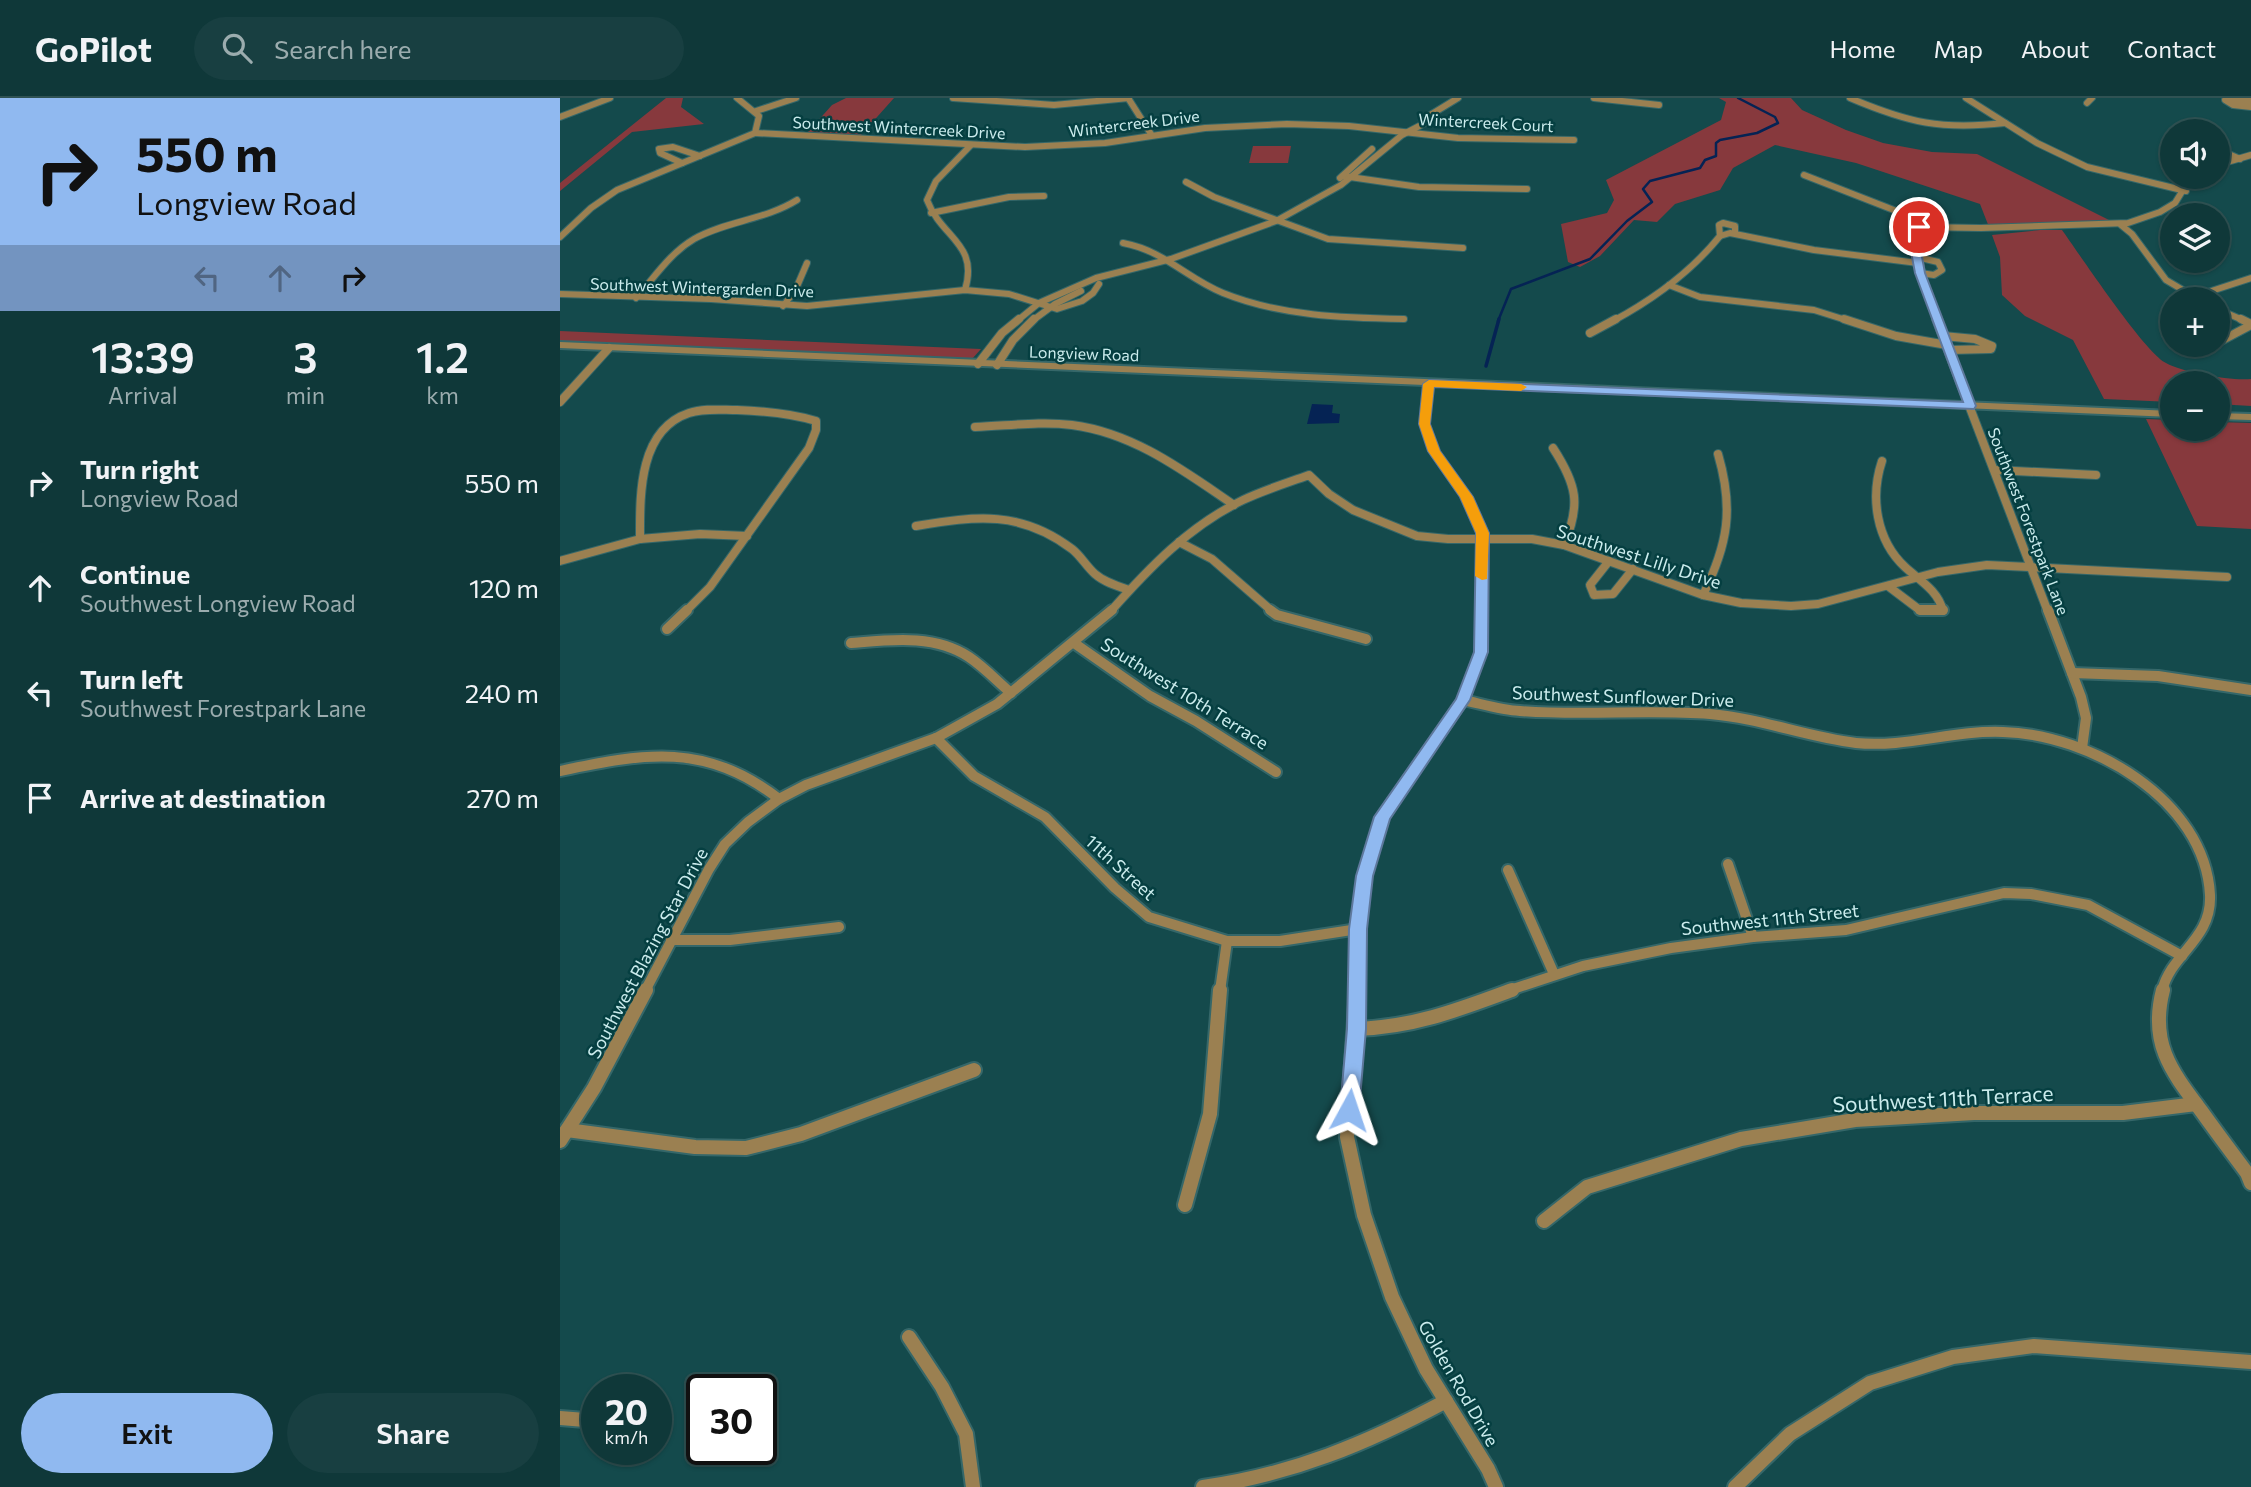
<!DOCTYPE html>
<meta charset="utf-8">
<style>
:root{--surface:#0f3839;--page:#183f41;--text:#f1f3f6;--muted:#9bacae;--line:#2f5253;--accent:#90b9f0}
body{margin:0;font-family:Commissioner,sans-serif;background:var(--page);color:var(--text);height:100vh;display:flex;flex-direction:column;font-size:26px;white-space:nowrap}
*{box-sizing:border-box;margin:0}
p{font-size:23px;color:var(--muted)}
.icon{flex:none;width:38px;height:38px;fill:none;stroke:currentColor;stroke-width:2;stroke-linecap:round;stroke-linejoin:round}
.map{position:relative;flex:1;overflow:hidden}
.side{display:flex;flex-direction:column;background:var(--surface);width:560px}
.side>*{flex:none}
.hud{background:#90b9f0;color:#111;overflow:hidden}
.fabs{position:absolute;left:1600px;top:21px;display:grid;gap:14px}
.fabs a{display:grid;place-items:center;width:70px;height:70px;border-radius:50%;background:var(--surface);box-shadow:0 2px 5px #0004,0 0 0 2px var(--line);font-size:35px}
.speed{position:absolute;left:21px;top:1276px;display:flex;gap:14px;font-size:35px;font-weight:700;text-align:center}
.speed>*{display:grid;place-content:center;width:91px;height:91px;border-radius:50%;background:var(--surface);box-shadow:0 2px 5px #0004,0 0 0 2px var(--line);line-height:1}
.speed small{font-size:18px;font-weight:400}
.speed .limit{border:4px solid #111;border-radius:10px;background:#fff;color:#111}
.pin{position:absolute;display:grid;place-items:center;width:60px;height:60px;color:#fff;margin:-30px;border:4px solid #fff;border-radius:50%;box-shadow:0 2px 7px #0007}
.me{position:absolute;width:77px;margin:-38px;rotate:5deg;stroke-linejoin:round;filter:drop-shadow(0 0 5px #0008)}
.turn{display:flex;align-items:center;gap:24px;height:147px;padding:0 21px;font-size:32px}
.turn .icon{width:91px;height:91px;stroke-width:2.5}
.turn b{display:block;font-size:49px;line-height:60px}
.lanes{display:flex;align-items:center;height:66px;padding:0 21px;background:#0003;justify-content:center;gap:35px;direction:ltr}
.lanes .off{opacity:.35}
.eta{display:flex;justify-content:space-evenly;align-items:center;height:119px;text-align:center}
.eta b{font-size:42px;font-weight:600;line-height:49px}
.cta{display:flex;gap:14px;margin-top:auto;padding:14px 21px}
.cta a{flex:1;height:80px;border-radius:42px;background:var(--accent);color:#111;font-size:28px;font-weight:600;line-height:80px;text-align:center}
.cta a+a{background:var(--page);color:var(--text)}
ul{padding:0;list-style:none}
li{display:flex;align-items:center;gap:21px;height:105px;padding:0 21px}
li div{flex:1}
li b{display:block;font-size:26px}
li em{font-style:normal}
header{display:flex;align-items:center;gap:42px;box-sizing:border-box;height:98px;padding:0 35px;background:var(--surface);border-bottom:2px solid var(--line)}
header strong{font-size:33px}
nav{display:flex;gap:38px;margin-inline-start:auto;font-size:24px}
.search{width:490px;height:63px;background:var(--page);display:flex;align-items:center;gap:18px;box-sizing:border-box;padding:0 24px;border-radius:38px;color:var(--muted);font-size:26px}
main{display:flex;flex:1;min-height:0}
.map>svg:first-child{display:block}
.green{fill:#87393d}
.water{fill:#052354}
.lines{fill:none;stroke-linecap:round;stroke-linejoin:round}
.stream-far1{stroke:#052354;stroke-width:2.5}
.stream{stroke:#052354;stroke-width:3.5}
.minor-far3-casing{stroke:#356769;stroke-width:8}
.minor-far2-casing{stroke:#356769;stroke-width:10}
.minor-far1-casing{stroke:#356769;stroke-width:14}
.minor-casing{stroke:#356769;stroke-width:18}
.tertiary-casing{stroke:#356769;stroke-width:4}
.minor-far3{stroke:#9b8051;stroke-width:6}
.minor-far2{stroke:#9b8051;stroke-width:8}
.minor-far1{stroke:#9b8051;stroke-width:10}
.minor{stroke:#9b8051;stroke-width:14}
.tertiary{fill:#9b8051;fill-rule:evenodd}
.route{fill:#90b9f0;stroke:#5e789c;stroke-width:2}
.slow{fill:#f59e0b}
.labels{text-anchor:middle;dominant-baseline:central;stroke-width:5;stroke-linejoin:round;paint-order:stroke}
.far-street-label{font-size:16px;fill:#cbeced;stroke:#053f41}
.street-label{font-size:18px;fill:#cbeced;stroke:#053f41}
.near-street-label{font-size:21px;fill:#cbeced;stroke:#053f41}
</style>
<header>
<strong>GoPilot</strong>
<div class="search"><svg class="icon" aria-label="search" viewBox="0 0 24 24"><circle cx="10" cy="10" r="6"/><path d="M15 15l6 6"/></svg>Search here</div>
<nav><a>Home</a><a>Map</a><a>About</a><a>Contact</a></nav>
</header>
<main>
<section class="side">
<div class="hud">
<div class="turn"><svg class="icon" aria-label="right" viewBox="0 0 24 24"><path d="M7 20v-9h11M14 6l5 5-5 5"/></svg><div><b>550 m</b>Longview Road</div></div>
<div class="lanes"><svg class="icon off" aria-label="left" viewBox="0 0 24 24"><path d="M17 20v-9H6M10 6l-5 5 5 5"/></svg><svg class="icon off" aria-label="ahead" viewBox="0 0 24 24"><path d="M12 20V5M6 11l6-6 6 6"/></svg><svg class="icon" aria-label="right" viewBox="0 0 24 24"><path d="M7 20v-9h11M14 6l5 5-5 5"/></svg></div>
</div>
<div class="eta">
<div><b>13:39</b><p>Arrival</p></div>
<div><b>3</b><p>min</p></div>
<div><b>1.2</b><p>km</p></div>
</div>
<ul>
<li><svg class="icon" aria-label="right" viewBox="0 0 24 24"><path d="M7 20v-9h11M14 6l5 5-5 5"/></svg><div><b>Turn right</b><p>Longview Road</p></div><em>550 m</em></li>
<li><svg class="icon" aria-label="ahead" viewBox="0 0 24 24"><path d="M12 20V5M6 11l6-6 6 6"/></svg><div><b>Continue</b><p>Southwest Longview Road</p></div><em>120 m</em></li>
<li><svg class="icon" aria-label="left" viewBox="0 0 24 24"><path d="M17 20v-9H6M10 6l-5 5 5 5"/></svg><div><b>Turn left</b><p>Southwest Forestpark Lane</p></div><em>240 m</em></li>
<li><svg class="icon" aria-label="arrive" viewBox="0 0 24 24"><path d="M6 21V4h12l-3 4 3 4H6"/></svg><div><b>Arrive at destination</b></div><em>270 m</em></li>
</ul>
<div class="cta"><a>Exit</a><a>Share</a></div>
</section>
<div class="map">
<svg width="1691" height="1389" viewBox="0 0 1691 1389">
<rect width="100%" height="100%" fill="#144a4c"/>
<g class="green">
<path d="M106,0H123L121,9L144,26L72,34L0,93V85Z"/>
<path d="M286,0H334L301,37L247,35L272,7Z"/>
<path d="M1159,0H1231L1242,12L1286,32L1323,45L1372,54L1417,56L1553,124L1467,125L1429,129L1420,106L1296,65L1215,47L1173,70L1160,92L1115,106L1097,124L1074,122L1040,158L1020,169L1008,164L1001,126L1047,115L1054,102L1046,82L1161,22L1166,4Z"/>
<path d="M693,48H731L728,65H689Z"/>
<path d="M1480,132H1502C1520,157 1585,255 1606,265C1624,275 1671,283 1691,281V308L1657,306V285H1612V304L1544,301L1513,242L1465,218L1442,197L1440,159L1432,137Z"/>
<path d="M0,233L421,251L412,261L401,262L0,244Z"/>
<path d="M1586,321L1612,322V331H1657V324L1691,325V431L1637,428Z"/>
</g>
<path class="water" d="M752,306L773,307L772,315L780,316L779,325L747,326Z"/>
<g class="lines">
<path class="stream-far1" d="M938,223L951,191L1030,161L1067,123L1092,104L1083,91L1090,83L1140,70L1145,62L1156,58V45L1160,42L1197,35L1218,25L1215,19L1178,0"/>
<path class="stream" d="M926,268L939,221"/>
<defs>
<g id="minor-far3">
<path d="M393,0L494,7L569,0"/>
<path d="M568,0L591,36"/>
<path d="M1034,0L1099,7"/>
<path d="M1290,0C1349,25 1381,32 1445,25"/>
<path d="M1406,0L1477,45L1527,69L1626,93"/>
<path d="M1691,3L1665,2L1673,7L1691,9"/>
<path d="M1527,5L1532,0"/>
<path d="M196,13L236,0"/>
<path d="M0,19L50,0"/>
<path d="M862,22L898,0"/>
<path d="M195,35L465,49L545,45L645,30L727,26L789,28L898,40L1014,42"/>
<path d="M1657,51L1680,61"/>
<path d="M122,65L100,55L99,51L113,49L140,58"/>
<path d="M1657,67L1691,57"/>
<path d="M1244,77L1344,116L1359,129C1357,166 1364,189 1377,223"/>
<path d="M783,78L859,89L967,91"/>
<path d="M780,80L812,51"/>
<path d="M626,84L654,99L768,141L903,150"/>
<path d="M371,115L449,99L484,98"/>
<path d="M1561,127L1572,136L1606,182L1638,201"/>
<path d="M1359,129L1421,130L1568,125L1600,114L1615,105L1631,79"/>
<path d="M1160,138L1170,135L1254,152L1358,165"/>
<path d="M0,139L31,110L57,92L195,35L199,18L177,0"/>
<path d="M563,145C605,153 626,180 663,195C720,218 784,220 844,221"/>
<path d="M1357,159L1378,164L1382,172L1374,177L1360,175"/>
<path d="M1109,187L1140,199L1254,212L1289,223"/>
<path d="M405,192C419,145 382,141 367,102L376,83L411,47"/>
<path d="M0,196L151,201L247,208L405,192L449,196L497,211L522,203L533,195L539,186"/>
<path d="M1633,199L1691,180"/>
<path d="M76,200C94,180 110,155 134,141C166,123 205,122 237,102"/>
<path d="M223,208L235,193L247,165"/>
<path d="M1657,211L1685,223"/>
<path d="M457,223L479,205L536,180L611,161L716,123L781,87L842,37L865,25L866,21"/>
<path d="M472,223L495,206L521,193"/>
<path d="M1053,223C1094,201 1130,175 1160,138L1159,127L1163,125L1175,128V135"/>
</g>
<g id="minor-far2">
<path d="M1284,221L1336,238L1387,247"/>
<path d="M1376,221L1488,514"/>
<path d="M1681,221L1691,226"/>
<path d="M1030,235L1056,221"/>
<path d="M1383,238L1415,241L1432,248L1431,251L1389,252"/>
<path d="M1657,245L1691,227"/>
<path d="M418,266L442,235L459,221"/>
<path d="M437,267L453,242L474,221"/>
<path d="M869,286L865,326L874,353L907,399L923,435L922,514"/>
<path d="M0,304L49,250"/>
<path d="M415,329C447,328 480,323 512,327C574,335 624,373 674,407"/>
<path d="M993,350C1017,387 1021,406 1004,447"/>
<path d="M1322,363C1310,399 1316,442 1345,469C1359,482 1378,492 1383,513H1361L1328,488"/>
<path d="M1435,372L1536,377"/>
<path d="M356,428C416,418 461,412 512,451C521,458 526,468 535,476C544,484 557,488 569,492"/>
<path d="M80,441C80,398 78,332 129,315C144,310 161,312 177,312C204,313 230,315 256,323V332L249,350L150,489L125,514"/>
<path d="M619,444L652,461L713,514"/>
<path d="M0,463L80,441L140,436L187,438"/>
<path d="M1049,463L1030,487L1034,497L1053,496L1073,471"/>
<path d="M1143,497C1168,446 1174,411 1158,356"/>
<path d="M550,514C589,470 629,428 683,402C704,392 727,385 749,377L769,396L793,412L857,438L888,441H972L1004,447L1143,497L1181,505L1231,508L1258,506L1378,474L1427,467L1667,479"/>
</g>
<g id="minor-far1">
<path d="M710,512L717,517L806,541"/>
<path d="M1360,512H1383"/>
<path d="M1488,512L1521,599L1526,620L1522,650"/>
<path d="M107,531L127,512"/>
<path d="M291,545C330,542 374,536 409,559C424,569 437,583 451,595"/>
<path d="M514,545L590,598L636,623L716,674"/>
<path d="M1512,575L1598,578L1691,592"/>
<path d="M903,602C922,606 941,612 960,613C1023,618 1087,611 1150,616C1200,620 1246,639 1296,645C1346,650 1393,632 1443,634C1529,636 1645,701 1650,797C1652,842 1611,855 1602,893"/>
<path d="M376,640L414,678L485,719L555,790L589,819L667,843H720L798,831"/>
<path d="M0,673C85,655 146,644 219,701"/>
<path d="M1168,766L1193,839"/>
<path d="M948,772L994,876"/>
<path d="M111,842H170L279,829"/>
<path d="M85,893L149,771L165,746L188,724L219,701L246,687L376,640L437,606L552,512"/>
<path d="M660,893L667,843"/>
<path d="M797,893L798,831L804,778L822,719L903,602L921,554L922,512"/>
<path d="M947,893L1023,868L1111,850L1193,839L1286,832L1444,795L1471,796L1528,807L1622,858"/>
</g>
<g id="minor">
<path d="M797,892L787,1039L804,1117L832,1199L866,1271L928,1371L936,1389"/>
<path d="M1603,892C1589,946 1612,974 1642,1014C1657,1035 1672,1055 1687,1075L1691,1085"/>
<path d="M796,931C854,929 898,912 952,892"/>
<path d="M7,1032L135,1049L186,1050L241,1036L414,972"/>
<path d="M0,1043L34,990L86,892"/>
<path d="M625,1107L650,1016L660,892"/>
<path d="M984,1123L1027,1089L1181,1041L1295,1022L1414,1015H1563L1636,1006"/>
<path d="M349,1239L382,1289L406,1336L413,1389"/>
<path d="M0,1320L25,1322"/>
<path d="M643,1389C731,1377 808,1345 886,1303"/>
<path d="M1175,1389L1230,1336L1310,1285L1393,1259L1474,1248L1691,1264"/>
</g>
<g id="tertiary">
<path d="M0,244L1612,313V319L0,250Z"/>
<path d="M1657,315L1691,316V322L1657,321Z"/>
</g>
</defs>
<use href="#minor-far3" class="minor-far3-casing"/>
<use href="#minor-far2" class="minor-far2-casing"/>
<use href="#minor-far1" class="minor-far1-casing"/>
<use href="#minor" class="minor-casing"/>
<use href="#tertiary" class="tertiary-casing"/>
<use href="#minor-far3" class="minor-far3"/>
<use href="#minor-far2" class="minor-far2"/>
<use href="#minor-far1" class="minor-far1"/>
<use href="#minor" class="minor"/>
<use href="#tertiary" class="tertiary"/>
</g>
<path class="route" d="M1359,126L1364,129L1362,159L1365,175L1416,308L1414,311L874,289L870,326L880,353L913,399L929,435L928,554L910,602L830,721L813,778L807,831L806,931L799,1012L796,1018L789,1021L782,1018L780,1012L787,931L789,831L796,778L814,719L896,601L914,554L916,435L900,399L868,353L859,326L863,286L869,282L1403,304L1355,175L1352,159L1354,129Z"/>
<path class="slow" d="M869,282L961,286L967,289L961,293L874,289L870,326L880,353L913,399L929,435L927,481L922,482L915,478L916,435L900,399L868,353L859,326L863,286Z"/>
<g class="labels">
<g class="far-street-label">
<text transform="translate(926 24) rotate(3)">Wintercreek Court</text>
<text transform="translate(574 25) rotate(-7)">Wintercreek Drive</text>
<text transform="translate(339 29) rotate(3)">Southwest Wintercreek Drive</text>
<text transform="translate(142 189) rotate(2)">Southwest Wintergarden Drive</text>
<text transform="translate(524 255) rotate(2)">Longview Road</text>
<text transform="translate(1469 423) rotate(69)">Southwest Forestpark Lane</text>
</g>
<g class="street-label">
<text transform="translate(1079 458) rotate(18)">Southwest Lilly Drive</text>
<text transform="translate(625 595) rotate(32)">Southwest 10th Terrace</text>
<text transform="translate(1063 598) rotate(2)">Southwest Sunflower Drive</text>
<text transform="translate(561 769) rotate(42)">11th Street</text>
<text transform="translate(1210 821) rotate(-6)">Southwest 11th Street</text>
<text transform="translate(87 855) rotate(-62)">Southwest Blazing Star Drive</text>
<text transform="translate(899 1285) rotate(60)">Golden Rod Drive</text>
</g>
<g class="near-street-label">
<text transform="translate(1383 1000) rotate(-3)">Southwest 11th Terrace</text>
</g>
</g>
</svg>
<div class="fabs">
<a><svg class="icon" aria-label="sound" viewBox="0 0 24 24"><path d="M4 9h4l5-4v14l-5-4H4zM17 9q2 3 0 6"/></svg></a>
<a><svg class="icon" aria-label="layers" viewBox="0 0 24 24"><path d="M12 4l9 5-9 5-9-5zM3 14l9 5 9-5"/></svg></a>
<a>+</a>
<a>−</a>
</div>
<div class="speed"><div>20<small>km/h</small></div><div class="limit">30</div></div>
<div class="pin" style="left:1359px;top:129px;background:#d93025"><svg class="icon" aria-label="arrive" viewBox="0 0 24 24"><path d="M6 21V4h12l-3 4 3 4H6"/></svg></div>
<svg class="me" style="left:789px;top:1012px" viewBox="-20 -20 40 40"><path d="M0-17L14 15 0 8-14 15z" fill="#90b9f0" stroke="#fff" stroke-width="4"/></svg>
</div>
</main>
